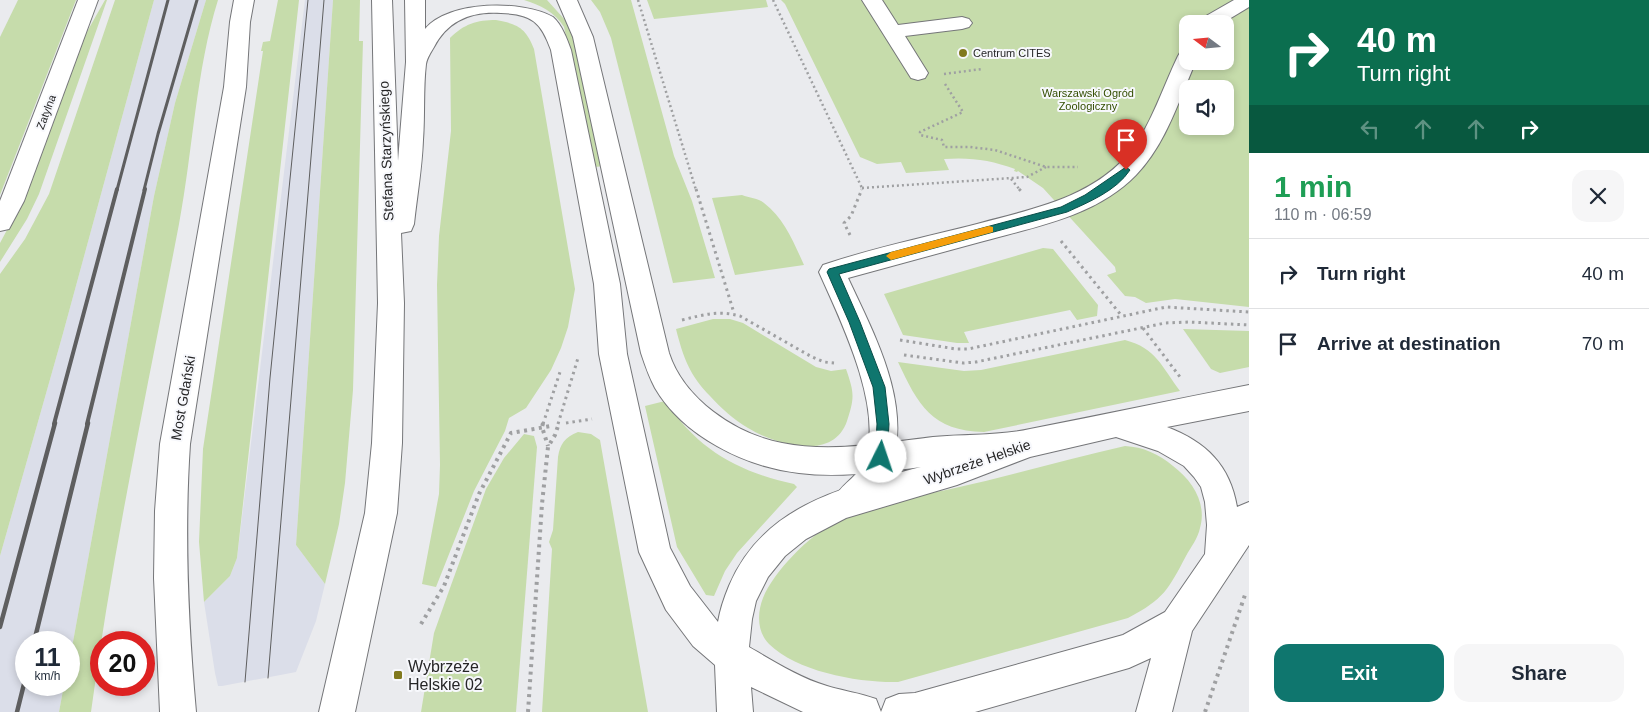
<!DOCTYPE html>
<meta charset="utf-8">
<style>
:root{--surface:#fff;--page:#f6f6f7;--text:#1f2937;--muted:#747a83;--line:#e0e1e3;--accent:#0f766e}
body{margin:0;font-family:Arial,sans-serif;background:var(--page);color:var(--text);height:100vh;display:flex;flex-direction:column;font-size:19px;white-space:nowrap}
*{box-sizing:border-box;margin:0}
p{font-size:16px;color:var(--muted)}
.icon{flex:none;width:28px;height:28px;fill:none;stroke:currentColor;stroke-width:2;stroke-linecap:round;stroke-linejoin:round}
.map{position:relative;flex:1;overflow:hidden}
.panel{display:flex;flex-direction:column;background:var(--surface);width:400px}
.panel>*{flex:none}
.banner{background:#0b6e4f;color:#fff;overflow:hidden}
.needle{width:32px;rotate:286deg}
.buttons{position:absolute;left:1179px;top:15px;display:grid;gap:10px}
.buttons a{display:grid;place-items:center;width:55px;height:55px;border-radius:10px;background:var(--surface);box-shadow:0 2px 8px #0003;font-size:25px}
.speed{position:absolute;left:15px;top:631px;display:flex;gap:10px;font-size:25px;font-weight:700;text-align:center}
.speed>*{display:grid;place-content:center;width:65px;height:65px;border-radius:50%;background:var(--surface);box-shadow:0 2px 8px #0003;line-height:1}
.speed small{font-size:12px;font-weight:400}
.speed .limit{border:8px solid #d22;background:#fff;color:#111}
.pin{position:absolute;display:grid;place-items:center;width:42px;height:42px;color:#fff;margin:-51px -21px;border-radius:50% 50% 50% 0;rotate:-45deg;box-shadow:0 0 5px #0007}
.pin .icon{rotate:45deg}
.me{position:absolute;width:55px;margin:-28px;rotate:4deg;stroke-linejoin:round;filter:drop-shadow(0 0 4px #0008)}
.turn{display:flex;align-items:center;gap:18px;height:105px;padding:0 25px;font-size:22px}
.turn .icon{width:65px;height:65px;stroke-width:2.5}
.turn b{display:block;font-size:35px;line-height:42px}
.lanes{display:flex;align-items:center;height:48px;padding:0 25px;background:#0003;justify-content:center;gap:25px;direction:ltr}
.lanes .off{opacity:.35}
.round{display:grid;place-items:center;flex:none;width:52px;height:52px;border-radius:15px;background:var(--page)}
.summary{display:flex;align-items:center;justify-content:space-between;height:85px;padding:0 25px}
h1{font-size:30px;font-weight:700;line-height:38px;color:#1e9e55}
.button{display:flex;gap:10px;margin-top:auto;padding:10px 25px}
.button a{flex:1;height:58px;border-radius:15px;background:var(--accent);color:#fff;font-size:20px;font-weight:700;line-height:58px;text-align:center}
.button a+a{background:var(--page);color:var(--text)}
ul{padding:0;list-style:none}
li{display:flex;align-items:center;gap:15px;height:70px;padding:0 25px;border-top:1px solid var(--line)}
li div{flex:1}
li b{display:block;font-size:19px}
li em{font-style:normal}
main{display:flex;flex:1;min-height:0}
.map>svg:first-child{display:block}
.built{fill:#dbdee9}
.green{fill:#c6dcab;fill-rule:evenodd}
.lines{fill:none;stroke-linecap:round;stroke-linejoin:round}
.minor-casing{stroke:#757679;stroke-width:2}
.major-casing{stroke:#757679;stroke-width:2}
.path-far2{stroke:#9fa0a2;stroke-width:2.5;stroke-dasharray:2 3;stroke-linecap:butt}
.path-far1{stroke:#9fa0a2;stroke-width:3;stroke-dasharray:2.5 4;stroke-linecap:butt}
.path{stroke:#9fa0a2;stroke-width:4;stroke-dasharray:3 4.5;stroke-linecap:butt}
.minor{fill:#fff;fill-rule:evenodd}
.major{fill:#fff;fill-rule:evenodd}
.tram{stroke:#5e5e5f;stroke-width:1}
.rail-far2{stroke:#5e5e5f;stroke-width:3}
.rail-far1{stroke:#5e5e5f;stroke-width:4}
.rail{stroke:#5e5e5f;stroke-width:4.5}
.route{fill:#0f766e;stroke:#0a4d48}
.slow{fill:#f59e0b}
.poi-dot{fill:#81791e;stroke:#f7f8fc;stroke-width:2}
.labels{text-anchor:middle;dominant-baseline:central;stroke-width:4;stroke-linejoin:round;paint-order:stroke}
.far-poi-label{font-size:11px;fill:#262627;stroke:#f7f8fc;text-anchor:start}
.far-park-label{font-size:11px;fill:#344e02;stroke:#f7f8fc}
.far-street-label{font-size:11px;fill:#262627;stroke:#f7f8fc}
.street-label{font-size:14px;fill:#262627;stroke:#f7f8fc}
.near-poi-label{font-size:16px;fill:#262627;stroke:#f7f8fc;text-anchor:start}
</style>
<main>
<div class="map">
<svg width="1249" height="712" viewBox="0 0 1249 712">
<rect width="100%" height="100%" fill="#eaebee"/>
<g class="built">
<path d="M154,0H206L175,103L154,196L69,664V642H26V685H64L59,712H0V556L62,337Z"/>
<path d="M305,0H333L296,545L325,584L316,621L296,672L222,686H218L215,673L204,602L230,576L237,558Z"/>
</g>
<g class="green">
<path d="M18,0H76L0,195V37Z"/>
<path d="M105,0H107L39,194L27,219L0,262V243L22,202L84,37Z"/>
<path d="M115,0H154L62,337L0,556V274L25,239L49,194Z"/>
<path d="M206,0H218C196,70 193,150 179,224C148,386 113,548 91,712H59L64,685H69V664L154,196L175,103Z"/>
<path d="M278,0H299L237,558L230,576L204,602L199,542L203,449L263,51H261L263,42L270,41Z"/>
<path d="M333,0H360L359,41H363L353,390L345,483L339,524L325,584L296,545Z"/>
<path d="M524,0H547L566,21L573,34L604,166L595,167L564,27C555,12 540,5 524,0Z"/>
<path d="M591,0H631L674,156L692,201L715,278L673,283L611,38L600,12Z"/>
<path d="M647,0H766L768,7L654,19Z"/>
<path d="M781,0H1249V307L1175,299L1146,303L1135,297L1125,296L1107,275L1116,272L1115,267L1043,188L1018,171L1017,172L1014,171L1015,169C991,160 970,157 944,159L949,170L906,173L901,162L877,164L860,157L785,4ZM1188,24H1225V61H1188ZM1188,89H1225V126H1188Z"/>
<path d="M496,20C518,24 526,28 534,49L575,289L568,327L561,348L551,370L526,408L509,418L505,431L474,491L436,587L422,584L439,494L440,465L437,285L439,236L451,131L450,38C464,24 477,20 496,20Z"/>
<path d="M742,195C749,198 758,198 764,203C784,218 794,243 804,265L735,275L712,198Z"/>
<path d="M1043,248L1053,249L1098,305L1097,316L1077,320L1070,310L964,332L969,343H957L903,335L884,294Z"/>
<path d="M713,319H730L743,323L816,367L831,371L846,369C854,392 855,397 847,421C833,462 776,445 748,428C734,420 721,408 710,396C690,376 683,357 676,329Z"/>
<path d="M1183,329L1249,331V367L1220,373L1211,369Z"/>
<path d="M1125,340C1156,348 1162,367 1180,391L984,432C932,431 918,405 898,362L964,371L981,370Z"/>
<path d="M665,401C699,450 736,471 794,484L797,487L737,553L725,571L714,596L706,595L677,547L645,406Z"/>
<path d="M578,432L591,434L600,440L648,712H542L552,549L549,542L553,530L558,457C560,444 565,437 578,432Z"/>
<path d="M524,434L534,436L537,447L516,712H421L434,633L450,588L486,489L504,458Z"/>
<path d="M1125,446C1143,447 1159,454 1173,466C1193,481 1207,504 1200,528C1198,538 1191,547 1186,556C1168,590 1164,599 1128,618L898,682C860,683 797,672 769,644C757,632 757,613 763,598C774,571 809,536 835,522C871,503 915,497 955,488C1012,475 1068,459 1125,446Z"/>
</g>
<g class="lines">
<defs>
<g id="minor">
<path d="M862,0H882L898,25L962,17L969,19L972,23L969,27L962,29L905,36L928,73L925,78L918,80L911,78Z"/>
<path d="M1234,0H1249V7L1221,24H1200L1206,16Z"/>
<path d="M1188,50V61H1196C1179,100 1166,144 1136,175C1095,217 1034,227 980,242C936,254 892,266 848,278C875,336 915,408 889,474C881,494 869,508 848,516L837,512L833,501C841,482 857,480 865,459C884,408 840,319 819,272L823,265C873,248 926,237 977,224C1032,209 1093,198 1131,151C1152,123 1163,87 1178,56L1181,51Z"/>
</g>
<g id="major">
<path d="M78,0H98L24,201L9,229L0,231V201Z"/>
<path d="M234,0H254L250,22L246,87L190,444C184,534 188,622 196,712H160L154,578L155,511L160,444L224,87L230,22Z"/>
<path d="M372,0H392L398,161L406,62L405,0H425V29C449,0 523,0 553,17C562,25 567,39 571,50L620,284L627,354L670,548L690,586L718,622C720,610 724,598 729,586C763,505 843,487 921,467C881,472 839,478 799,473C745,467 683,436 655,388C649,377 645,365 641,353L573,37L557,0H577L593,37L669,353C684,399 735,434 782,443C831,453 883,443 933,437C965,434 999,436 1030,429C1103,415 1176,399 1249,385V411L1167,427C1206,442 1230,465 1237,507L1249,502V545L1192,631L1172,712H1136L1151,658L1129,668L975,712H881L886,699L899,694L915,693L1123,635L1165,612L1205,554L1207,525L1205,502L1201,487L1194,477L1184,466L1158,451L1116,437L1030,457L957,485L846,518L806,539L785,556L768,577L756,601L752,619L749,647C773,661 800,678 827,686C843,691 860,693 876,699L881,712H803L751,687L753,712H717L715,665L693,646L666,610L639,552L599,354L594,284L551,50C541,22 532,14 501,13C472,11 448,20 434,47C431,52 427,58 426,64C423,89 425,115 423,140C422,168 417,196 414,224L411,231L401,233L404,303L402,443L397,513L355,712H319L365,513L372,443L378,303Z"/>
</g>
</defs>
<use href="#minor" class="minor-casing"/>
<use href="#major" class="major-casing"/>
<g class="path-far2">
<path d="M638,0L696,190"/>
<path d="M773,0L862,188L861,190"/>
<path d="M944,74L982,69"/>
<path d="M945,84L963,112L920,132V135L942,140L944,147H970L995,150L1046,167H1078"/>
<path d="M1011,179L1020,190"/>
<path d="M862,188L1027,177L1046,167"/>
</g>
<g class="path-far1">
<path d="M696,189L734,313"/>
<path d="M1019,189L1021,191"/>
<path d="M850,235L844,223L851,216L862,189"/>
<path d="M1061,241L1121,315"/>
<path d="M682,320C703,315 718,310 740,316L812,357L824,362L834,363"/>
<path d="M1143,328L1180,377"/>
<path d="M900,340L956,349H968L1166,307L1249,312"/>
<path d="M904,355L963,363L976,362L1165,323L1189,322L1249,325"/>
<path d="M566,423L592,419"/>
<path d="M543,424L560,372"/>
<path d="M558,424L578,358"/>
</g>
<g class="path">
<path d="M543,423L542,427L548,446"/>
<path d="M421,624L444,586L479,494L511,433L551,426"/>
<path d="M528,712L542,504L548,447L555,435L559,423"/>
<path d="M1205,712L1246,592"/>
</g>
<use href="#minor" class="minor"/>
<use href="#major" class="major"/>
<g class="tram">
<path d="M268,678L324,0"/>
<path d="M245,682L270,378L308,0"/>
</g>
<g class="rail-far2">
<path d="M117,190L168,0"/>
<path d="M144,190L158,134L197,0"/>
</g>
<g class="rail-far1">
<path d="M54,424L117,189"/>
<path d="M87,424L145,189"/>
</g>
<g class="rail">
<path d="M0,627L55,423"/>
<path d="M34,642L88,423"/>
<path d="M17,712L26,676"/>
</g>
</g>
<path class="route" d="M1126,167L1130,170C1116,191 1089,202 1067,212L839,274L860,322L885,387L889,424L887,457L885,461L881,463L876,461L875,457L877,424L873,387L849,322L827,272L829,269L1061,207L1085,195Z"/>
<path class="slow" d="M989,226L993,227V232L891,260L886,256L891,252Z"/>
<g class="poi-dot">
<circle cx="963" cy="53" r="5"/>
<rect x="393" y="670" width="10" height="10" rx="2.5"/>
</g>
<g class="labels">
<g class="far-poi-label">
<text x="973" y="53">Centrum CITES</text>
</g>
<g class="far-park-label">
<text x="1088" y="93">Warszawski Ogród<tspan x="1088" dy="13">Zoologiczny</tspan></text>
</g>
<g class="far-street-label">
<text transform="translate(46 112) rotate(-69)">Zatylna</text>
</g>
<g class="street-label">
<text transform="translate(386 151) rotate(-92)">Stefana Starzyńskiego</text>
<text transform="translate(183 398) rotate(-80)">Most Gdański</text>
<text transform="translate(977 462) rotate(-19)">Wybrzeże Helskie</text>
</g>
<g class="near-poi-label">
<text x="408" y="666">Wybrzeże<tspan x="408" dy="18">Helskie 02</tspan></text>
</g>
</g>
</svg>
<div class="buttons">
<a><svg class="needle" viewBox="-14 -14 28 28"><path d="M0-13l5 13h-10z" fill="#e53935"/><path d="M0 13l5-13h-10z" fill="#747a83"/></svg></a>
<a><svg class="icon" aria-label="sound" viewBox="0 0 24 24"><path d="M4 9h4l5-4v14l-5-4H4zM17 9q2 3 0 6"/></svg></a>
</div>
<div class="speed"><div>11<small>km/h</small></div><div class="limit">20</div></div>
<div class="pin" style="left:1126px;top:170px;background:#d93025"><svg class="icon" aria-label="arrive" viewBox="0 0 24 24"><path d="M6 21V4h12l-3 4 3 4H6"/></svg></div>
<svg class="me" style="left:881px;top:457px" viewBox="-20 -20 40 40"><circle r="19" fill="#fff"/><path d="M0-13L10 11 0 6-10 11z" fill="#0f766e"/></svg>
</div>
<section class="panel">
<div class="banner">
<div class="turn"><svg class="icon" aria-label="right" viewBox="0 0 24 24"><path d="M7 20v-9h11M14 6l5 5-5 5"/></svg><div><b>40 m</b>Turn right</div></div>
<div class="lanes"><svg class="icon off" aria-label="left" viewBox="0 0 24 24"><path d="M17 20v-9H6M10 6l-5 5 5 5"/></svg><svg class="icon off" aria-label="ahead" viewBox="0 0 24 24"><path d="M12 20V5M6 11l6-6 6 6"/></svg><svg class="icon off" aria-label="ahead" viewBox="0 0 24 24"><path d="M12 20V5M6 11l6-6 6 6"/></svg><svg class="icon" aria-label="right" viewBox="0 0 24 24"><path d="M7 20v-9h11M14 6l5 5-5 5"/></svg></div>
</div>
<div class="summary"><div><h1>1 min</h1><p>110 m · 06:59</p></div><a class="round"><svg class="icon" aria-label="close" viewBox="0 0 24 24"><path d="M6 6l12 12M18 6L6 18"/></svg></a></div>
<ul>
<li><svg class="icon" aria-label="right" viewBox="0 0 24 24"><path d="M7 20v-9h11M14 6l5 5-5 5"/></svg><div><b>Turn right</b></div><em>40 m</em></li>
<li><svg class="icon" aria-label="arrive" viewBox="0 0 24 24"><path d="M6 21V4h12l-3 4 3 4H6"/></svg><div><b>Arrive at destination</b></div><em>70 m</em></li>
</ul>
<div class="button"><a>Exit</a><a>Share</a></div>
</section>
</main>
